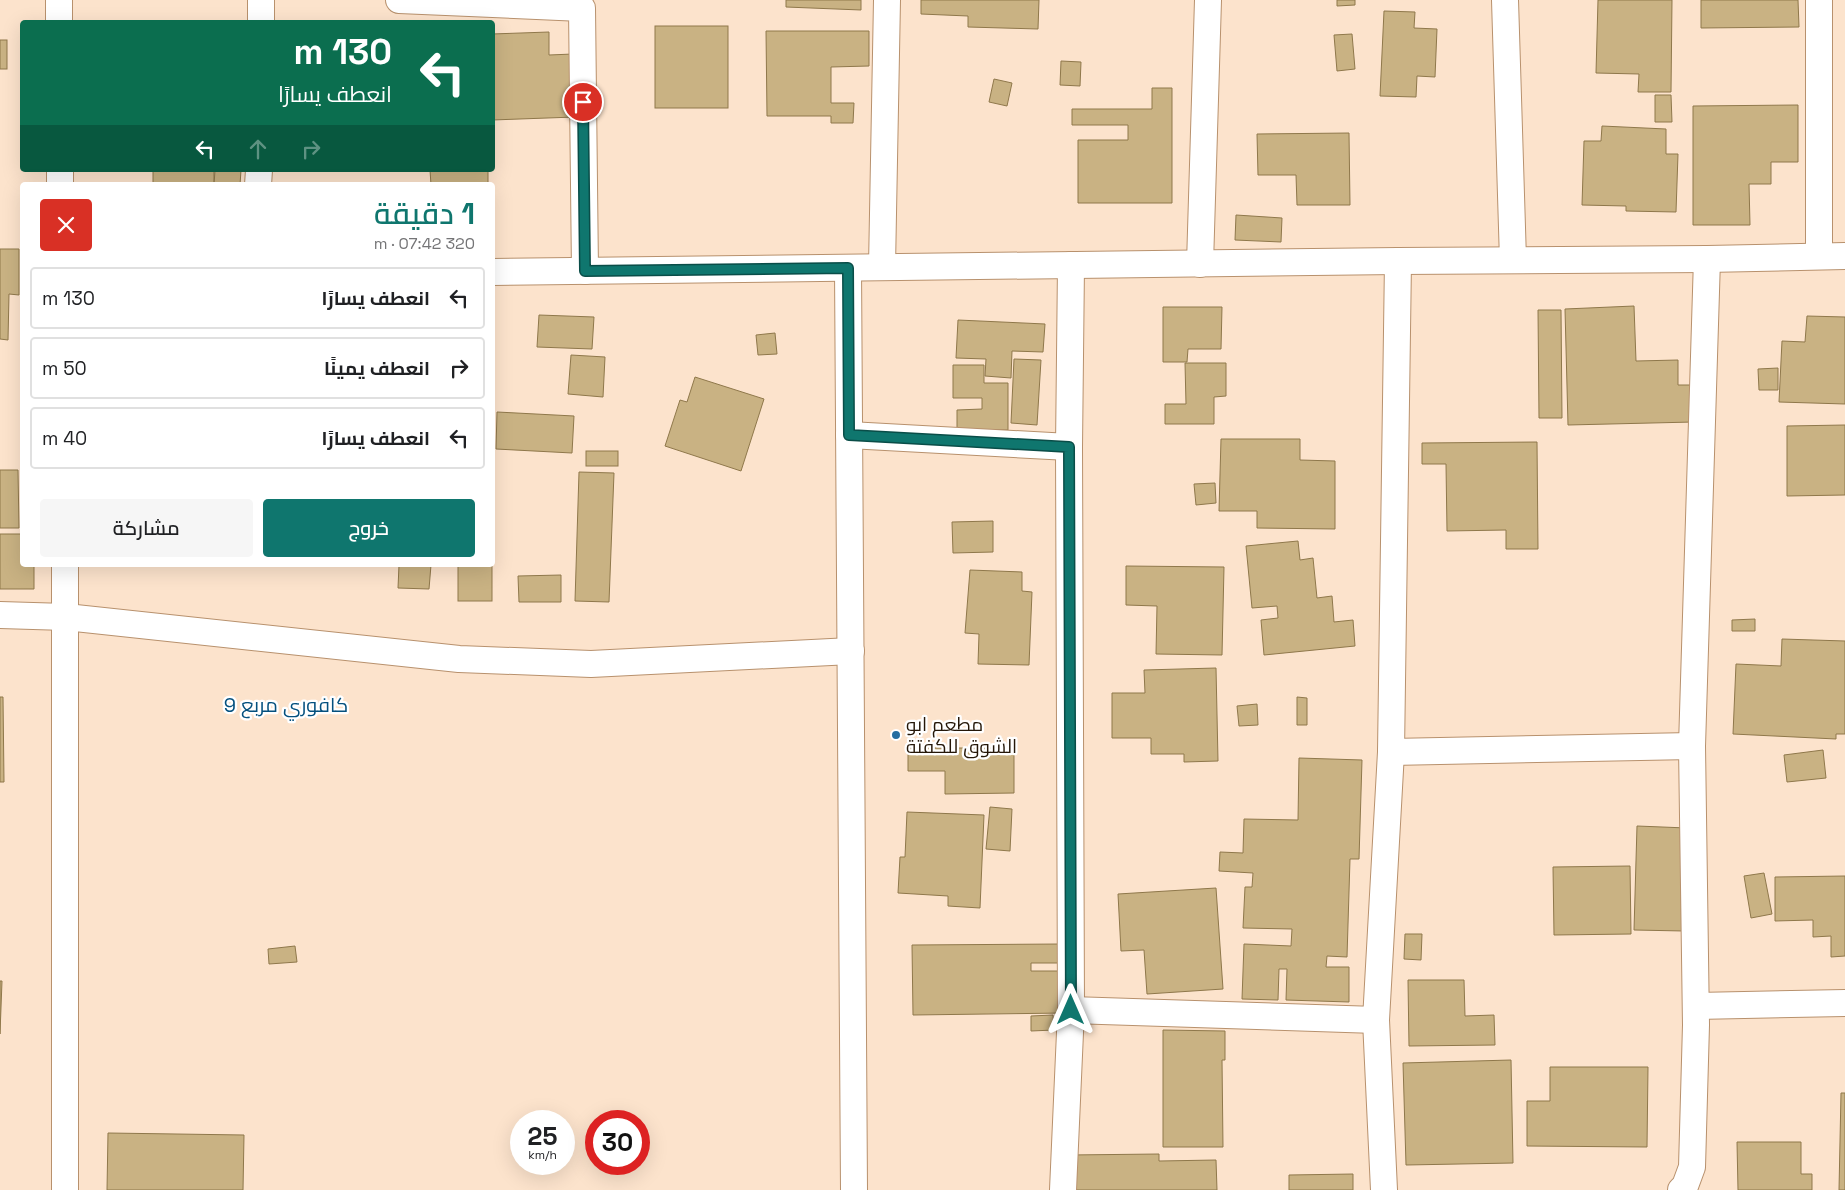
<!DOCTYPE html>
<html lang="ar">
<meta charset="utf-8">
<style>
:root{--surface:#fff;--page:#f6f6f6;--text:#202124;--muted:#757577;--line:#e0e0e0;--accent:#0f766e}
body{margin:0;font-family:"Space Grotesk",Cairo,sans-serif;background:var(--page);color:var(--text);direction:rtl;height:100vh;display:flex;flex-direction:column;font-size:19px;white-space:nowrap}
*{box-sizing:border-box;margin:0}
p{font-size:16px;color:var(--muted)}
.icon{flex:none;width:28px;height:28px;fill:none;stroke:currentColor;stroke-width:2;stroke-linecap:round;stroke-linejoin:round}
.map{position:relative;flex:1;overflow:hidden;direction:ltr}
.details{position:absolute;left:20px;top:182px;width:475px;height:385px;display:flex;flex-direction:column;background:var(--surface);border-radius:5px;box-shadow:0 5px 20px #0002;direction:rtl}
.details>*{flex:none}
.top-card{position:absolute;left:20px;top:20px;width:475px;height:152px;border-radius:5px;box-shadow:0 5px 20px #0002;direction:rtl;background:#0b6e4f;color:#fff;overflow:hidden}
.speed{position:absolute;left:510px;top:1110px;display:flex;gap:10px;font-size:25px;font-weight:700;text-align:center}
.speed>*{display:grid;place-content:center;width:65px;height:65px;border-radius:50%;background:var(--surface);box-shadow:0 5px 20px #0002;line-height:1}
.speed small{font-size:12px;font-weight:400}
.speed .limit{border:8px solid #d22;background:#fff;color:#111}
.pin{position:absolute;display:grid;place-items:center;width:42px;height:42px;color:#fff;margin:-21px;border:2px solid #fff;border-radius:50%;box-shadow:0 1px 5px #0007}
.me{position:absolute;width:55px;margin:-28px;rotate:0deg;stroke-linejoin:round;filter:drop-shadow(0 0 4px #0008)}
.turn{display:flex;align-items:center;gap:18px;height:105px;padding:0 20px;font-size:22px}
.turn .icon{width:65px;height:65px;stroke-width:2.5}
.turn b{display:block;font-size:35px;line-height:42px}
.lanes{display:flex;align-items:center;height:48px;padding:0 20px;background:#0003;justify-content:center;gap:25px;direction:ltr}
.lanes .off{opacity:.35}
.round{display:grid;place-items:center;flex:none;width:52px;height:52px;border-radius:5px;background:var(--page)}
.overview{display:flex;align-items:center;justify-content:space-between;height:85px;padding:0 20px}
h1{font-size:30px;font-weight:600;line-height:38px;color:var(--accent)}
.button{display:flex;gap:10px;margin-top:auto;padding:10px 20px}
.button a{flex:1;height:58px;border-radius:5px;background:var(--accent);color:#fff;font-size:20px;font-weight:600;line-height:58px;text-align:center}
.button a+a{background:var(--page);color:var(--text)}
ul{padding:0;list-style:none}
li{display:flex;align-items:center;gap:15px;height:62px;margin:0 10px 8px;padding:0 10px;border:2px solid var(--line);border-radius:5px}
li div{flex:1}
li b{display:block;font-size:19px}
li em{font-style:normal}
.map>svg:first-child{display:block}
.building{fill:#c9b283;stroke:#8f784b}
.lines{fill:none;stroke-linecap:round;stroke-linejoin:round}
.minor-casing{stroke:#b8916d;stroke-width:28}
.minor{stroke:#fff;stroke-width:26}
.route-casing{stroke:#0a4d48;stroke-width:12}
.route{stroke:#0f766e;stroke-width:9}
.poi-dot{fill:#246da1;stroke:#fff;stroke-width:2}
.labels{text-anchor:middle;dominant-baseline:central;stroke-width:4.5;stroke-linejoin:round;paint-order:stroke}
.poi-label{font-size:19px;fill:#251708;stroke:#fff;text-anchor:start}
.neighbourhood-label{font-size:20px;fill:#04507e;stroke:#fff}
</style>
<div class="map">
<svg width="1845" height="1190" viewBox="0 0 1845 1190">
<rect width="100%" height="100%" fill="#fce3cc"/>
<g class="building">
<path d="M786,0H861V10L786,7Z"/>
<path d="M921,0H1039L1038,29L968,27V16L921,14Z"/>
<path d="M1337,0H1355V5L1337,6Z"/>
<path d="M1598,0H1672L1671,92H1638L1639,74L1596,73Z"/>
<path d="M1701,0H1798L1799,27L1701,28Z"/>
<path d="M1384,11L1415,12L1414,28L1437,29L1435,77L1417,76L1416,97L1380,96Z"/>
<rect x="655" y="26" width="73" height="82"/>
<path d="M766,31H869V66L831,67V103H854L853,123H831V116H767Z"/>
<path d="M549,32V55L573,54L575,117L492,120V34Z"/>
<path d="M1352,34L1355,69L1337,71L1334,35Z"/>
<rect x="0" y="40" width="7" height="29"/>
<path d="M1061,61L1081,62L1080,86L1060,85Z"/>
<path d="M994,79L1012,83L1007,106L989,102Z"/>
<path d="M1152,88H1172V203H1078V140H1128V125H1072V109H1152Z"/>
<path d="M1655,95H1671L1672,122H1655Z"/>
<path d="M1798,105V162H1771V184H1749L1750,225H1693V106Z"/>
<path d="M1602,126L1666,129V154H1678L1676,212L1626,211V206L1582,205L1584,141H1601Z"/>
<path d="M1349,133L1350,205H1297L1296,175H1258L1257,134Z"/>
<rect x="153" y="170" width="61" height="15"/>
<path d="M215,170H241L240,185H214Z"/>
<path d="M430,170H488V185H431Z"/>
<path d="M1236,215L1282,218L1281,242L1235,240Z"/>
<path d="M0,249H19V295L9,294L8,340L0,339Z"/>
<path d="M1634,306L1636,361L1678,360V385H1692L1693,422L1568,425L1565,309Z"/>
<path d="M1163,307H1222L1221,349H1188L1187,362H1163Z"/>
<path d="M1538,310H1561L1562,418H1539Z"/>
<path d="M539,315L594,317L592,349L537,347Z"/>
<path d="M1807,316L1845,317V404L1779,402L1782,341L1805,342Z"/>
<path d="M958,320L1045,324L1043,352L1012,351L1011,378L985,376L986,359L956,358Z"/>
<path d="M775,333L777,354L758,355L756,335Z"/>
<path d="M571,355L605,357L603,397L568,394Z"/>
<path d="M1014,359L1041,360L1037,425L1011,423Z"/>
<path d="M1185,363H1226V396L1214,397V424H1165V404H1186Z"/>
<path d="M953,365H984V383H1008V430H957V410L982,409V398H953Z"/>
<path d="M1778,368V390H1759L1758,369Z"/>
<path d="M695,377L764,399L741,471L665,446L680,400L687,402Z"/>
<path d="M497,412L574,416L572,453L496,449Z"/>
<path d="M1845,425V495L1787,496V426Z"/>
<path d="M1221,439H1300V460L1335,461V529L1257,528V511H1219Z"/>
<path d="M1537,442L1538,549H1506V530L1447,531L1446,464H1422V443Z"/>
<rect x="586" y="451" width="32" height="15"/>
<path d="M0,470H18L19,528H0Z"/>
<path d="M579,472L614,473L609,602L575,601Z"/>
<path d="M1215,483L1216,503L1196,505L1194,484Z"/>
<path d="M993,521V552L953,553L952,522Z"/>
<path d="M0,534H22V565H34V589H0Z"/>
<path d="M1298,541L1300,560L1313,558L1317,598L1332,596L1334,622L1353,620L1355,646L1264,655L1261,620L1278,618L1277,606L1252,608L1246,546Z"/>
<path d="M399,565H431L429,589L398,588Z"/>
<rect x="458" y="565" width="34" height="36"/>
<path d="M1126,566L1224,567L1222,655L1156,654L1157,606L1126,605Z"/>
<path d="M970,570L1022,572V591L1032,592L1029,665L978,664L979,634L965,633Z"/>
<path d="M561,575V602H519L518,576Z"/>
<path d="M1755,619V631H1732V620Z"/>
<path d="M1782,639L1845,641V734H1836V739L1733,734L1736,664L1781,666Z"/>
<path d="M1216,668L1218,761L1184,762V754H1151V738H1112V693H1145L1144,670Z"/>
<path d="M0,697H3L4,782H0Z"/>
<path d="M1297,697L1307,698V725H1297Z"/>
<path d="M1257,704L1258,725L1239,726L1237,706Z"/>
<path d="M908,748H1014V793L945,794V771H908Z"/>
<path d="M1823,750L1826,778L1787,782L1784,755Z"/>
<path d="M1299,758L1362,760L1359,859H1350L1347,957L1327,956L1326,967H1349V1002L1286,1000L1287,969H1279L1278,1000L1242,999L1244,944L1291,946L1292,929L1243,928L1245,887H1252L1253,873L1219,871L1220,852L1243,853L1244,819L1298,820Z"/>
<path d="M990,807L1012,809L1010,851L986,849Z"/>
<path d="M907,812L984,815L980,908L948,906V896L898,893L900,857H905Z"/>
<path d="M1637,826L1687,828L1684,931L1634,930Z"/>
<path d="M1630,866L1631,934L1554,935L1553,867Z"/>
<path d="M1764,873L1772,914L1751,918L1744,876Z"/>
<path d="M1845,876V956L1831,957V936L1813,937V920L1775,921V877Z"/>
<path d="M1216,888L1223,989L1147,994L1144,950L1121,951L1118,894Z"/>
<path d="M1405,934H1422L1421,960L1404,959Z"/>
<path d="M1061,944V963H1031V971H1065V1013L913,1015L912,945Z"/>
<path d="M295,946L297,962L269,964L268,949Z"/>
<path d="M1408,980H1464L1465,1016L1494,1015L1495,1045L1409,1046Z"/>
<path d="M0,981H2L0,1034Z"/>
<path d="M1053,1015L1054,1030L1031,1031V1016Z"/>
<path d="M1163,1030L1225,1031V1060H1222L1223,1147H1163Z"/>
<path d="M1511,1060L1513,1163L1406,1165L1403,1063Z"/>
<path d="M1550,1067H1648L1647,1147L1527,1146V1101H1550Z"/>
<path d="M1841,1093H1845V1190H1839Z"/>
<path d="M108,1133L244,1135L243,1190H107Z"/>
<path d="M1737,1142H1801V1174H1812V1190H1738Z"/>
<path d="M1159,1154V1161L1216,1160L1217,1190H1070L1069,1155Z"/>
<path d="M1353,1174V1190H1289V1175Z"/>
</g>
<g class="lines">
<defs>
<g id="minor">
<path d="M59,0V22"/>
<path d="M399,0L582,8L585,271"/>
<path d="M1505,0L1513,260"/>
<path d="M261,22V0"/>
<path d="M60,170V185"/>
<path d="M258,185L259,170"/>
<path d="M1819,256V0"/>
<path d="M1200,264L1208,0"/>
<path d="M882,267L887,0"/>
<path d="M848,268L854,1190"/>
<path d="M492,272L1398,261L1707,259L1845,256"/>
<path d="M849,435L1069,447"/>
<path d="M0,615L66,617L459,659L591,664L851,651"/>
<path d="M1391,752L1692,746"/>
<path d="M1696,1006L1845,1003"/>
<path d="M1071,1010L1376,1020L1391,752L1398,261"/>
<path d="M1376,1020L1384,1190"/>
<path d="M65,1190V565"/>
<path d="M1063,1190L1071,1010L1069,447L1071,265"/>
<path d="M1681,1190L1685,1186L1692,1167L1696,1025L1692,746L1707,259"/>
</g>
</defs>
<use href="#minor" class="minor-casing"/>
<use href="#minor" class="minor"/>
</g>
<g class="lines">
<defs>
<path id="route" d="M583,102L585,271L848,268L849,435L1069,447L1071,1010"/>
</defs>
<use href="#route" class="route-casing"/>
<use href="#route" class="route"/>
</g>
<circle class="poi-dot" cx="896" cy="735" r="5"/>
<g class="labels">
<g class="poi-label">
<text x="906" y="724">مطعم ابو<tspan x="906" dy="22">الشوق للكفتة</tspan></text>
</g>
<g class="neighbourhood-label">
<text x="286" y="705">كافوري مربع 9</text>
</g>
</g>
</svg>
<div class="speed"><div>25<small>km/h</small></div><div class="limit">30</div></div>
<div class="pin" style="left:583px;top:102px;background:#d93025"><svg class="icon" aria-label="arrive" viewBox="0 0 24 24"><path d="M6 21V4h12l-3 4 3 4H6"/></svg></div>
<svg class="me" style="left:1071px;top:1010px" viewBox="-20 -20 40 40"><path d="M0-17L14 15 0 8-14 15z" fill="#0f766e" stroke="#fff" stroke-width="4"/></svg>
<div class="top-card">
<div class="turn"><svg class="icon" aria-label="left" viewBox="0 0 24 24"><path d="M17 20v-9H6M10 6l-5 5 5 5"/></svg><div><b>130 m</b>انعطف يسارًا</div></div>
<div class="lanes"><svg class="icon" aria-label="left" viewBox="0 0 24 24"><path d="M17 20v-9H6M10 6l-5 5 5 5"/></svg><svg class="icon off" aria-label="ahead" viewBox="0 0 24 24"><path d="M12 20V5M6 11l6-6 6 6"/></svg><svg class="icon off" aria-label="right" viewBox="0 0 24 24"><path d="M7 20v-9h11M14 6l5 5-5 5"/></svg></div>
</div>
<section class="details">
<div class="overview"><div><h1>1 دقيقة</h1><p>320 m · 07:42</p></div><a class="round" style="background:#d93025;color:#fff"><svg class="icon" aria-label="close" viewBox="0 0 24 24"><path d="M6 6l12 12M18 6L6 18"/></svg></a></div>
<ul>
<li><svg class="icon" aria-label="left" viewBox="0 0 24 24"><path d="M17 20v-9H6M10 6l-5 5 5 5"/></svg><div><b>انعطف يسارًا</b></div><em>130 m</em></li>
<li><svg class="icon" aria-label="right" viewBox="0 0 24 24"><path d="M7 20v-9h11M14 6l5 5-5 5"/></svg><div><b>انعطف يمينًا</b></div><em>50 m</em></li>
<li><svg class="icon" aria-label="left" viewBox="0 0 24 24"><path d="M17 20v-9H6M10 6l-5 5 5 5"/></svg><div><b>انعطف يسارًا</b></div><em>40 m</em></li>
</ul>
<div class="button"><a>خروج</a><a>مشاركة</a></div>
</section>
</div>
